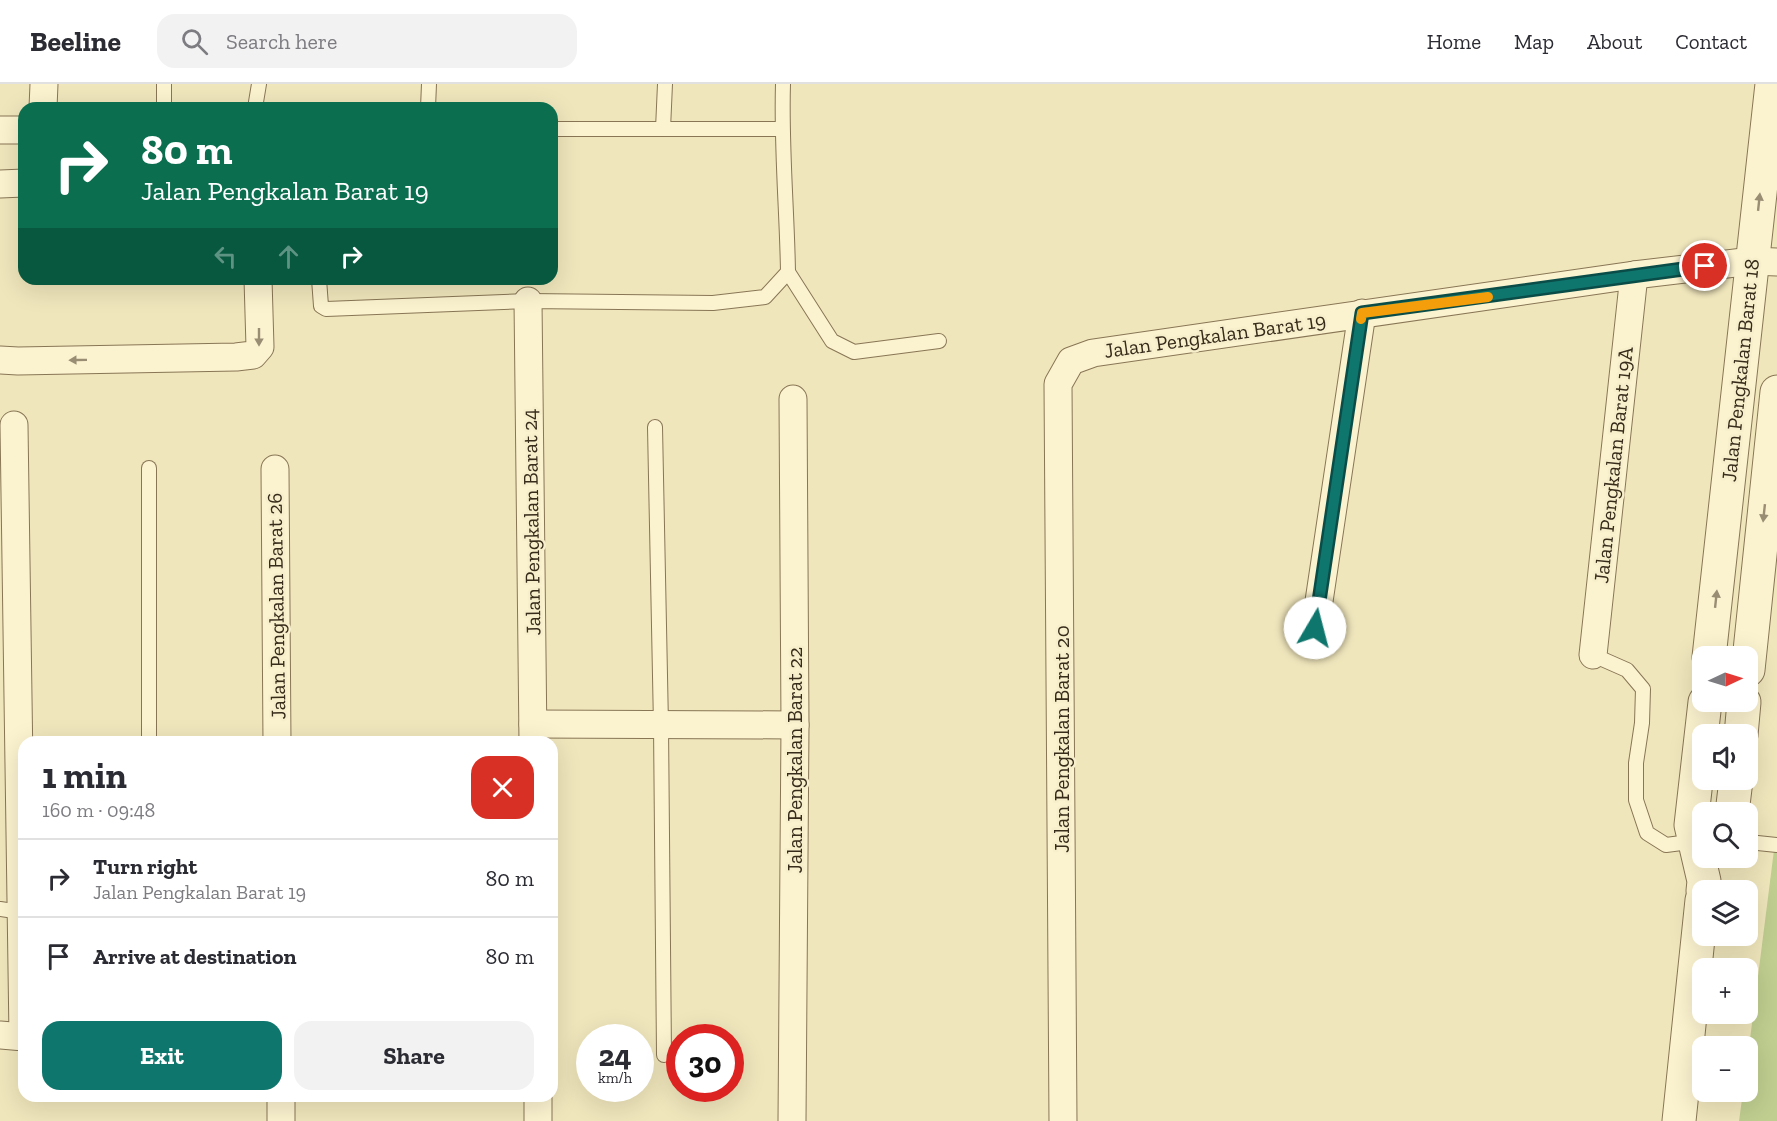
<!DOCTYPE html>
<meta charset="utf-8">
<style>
:root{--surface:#fff;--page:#f2f2f3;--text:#2b2b33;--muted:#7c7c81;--line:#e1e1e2;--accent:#0f766e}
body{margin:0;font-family:"Zilla Slab",serif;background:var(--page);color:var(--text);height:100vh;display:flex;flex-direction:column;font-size:22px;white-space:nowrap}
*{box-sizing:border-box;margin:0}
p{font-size:20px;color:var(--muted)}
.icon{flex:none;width:33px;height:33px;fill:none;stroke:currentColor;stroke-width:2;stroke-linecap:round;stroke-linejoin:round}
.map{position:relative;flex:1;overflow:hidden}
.side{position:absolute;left:18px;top:652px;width:540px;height:366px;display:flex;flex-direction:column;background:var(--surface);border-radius:18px;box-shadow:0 6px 24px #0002}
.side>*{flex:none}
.guide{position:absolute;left:18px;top:18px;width:540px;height:183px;border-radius:18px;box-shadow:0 6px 24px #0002;background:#0b6e4f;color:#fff;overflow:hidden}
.needle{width:39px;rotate:86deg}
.controls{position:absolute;left:1692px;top:562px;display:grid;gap:12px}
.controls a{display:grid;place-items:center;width:66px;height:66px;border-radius:12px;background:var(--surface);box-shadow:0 6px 24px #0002;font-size:30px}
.speed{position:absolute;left:576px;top:940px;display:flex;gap:12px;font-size:30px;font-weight:700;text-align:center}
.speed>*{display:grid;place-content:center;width:78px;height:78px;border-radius:50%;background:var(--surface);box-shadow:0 6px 24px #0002;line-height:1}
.speed small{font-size:15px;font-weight:400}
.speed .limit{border:9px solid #d22;background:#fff;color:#111}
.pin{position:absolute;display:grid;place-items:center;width:51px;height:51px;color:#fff;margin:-26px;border:3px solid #fff;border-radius:50%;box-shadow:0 2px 6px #0007}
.me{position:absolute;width:66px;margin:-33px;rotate:8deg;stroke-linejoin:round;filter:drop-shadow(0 0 4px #0008)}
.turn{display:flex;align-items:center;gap:21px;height:126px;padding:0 24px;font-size:27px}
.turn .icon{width:78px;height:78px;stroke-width:2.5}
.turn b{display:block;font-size:42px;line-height:51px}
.lanes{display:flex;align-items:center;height:57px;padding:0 24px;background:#0003;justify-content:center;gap:30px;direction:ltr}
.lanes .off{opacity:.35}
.round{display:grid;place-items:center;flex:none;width:63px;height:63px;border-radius:18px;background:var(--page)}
.overview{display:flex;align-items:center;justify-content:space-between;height:102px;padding:0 24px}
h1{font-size:36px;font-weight:800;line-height:45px}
.button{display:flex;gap:12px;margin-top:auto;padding:12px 24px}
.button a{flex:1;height:69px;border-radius:18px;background:var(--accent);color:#fff;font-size:24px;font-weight:800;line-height:69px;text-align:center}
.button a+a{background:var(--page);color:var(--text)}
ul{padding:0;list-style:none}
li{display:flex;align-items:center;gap:18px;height:78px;padding:0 24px;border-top:2px solid var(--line)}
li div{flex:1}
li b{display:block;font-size:22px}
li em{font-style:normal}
header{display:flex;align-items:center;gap:36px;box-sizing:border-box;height:84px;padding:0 30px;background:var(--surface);border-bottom:2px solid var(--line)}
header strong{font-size:28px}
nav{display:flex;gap:33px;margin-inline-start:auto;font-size:21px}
.search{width:420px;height:54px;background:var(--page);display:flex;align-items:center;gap:15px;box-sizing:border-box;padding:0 21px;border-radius:18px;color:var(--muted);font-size:22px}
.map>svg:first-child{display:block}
.green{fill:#c0ce90}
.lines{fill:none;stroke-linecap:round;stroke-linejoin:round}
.service-casing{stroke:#887655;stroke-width:16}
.minor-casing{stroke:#887655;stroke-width:29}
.tertiary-casing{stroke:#887655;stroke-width:35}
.service{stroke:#fbf2cf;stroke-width:14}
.minor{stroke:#fbf2cf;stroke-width:27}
.tertiary{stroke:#fbf2cf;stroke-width:33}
.oneway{fill:#998e74}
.route-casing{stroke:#0a4d48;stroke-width:15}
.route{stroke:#0f766e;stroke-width:10}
.slow{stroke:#f59e0b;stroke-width:10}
.labels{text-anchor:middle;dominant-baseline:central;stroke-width:5;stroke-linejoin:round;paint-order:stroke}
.street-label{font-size:21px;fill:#372b1a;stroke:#f7efcc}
</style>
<header>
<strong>Beeline</strong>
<div class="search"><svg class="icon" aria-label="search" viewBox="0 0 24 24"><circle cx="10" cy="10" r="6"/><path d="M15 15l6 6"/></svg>Search here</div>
<nav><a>Home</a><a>Map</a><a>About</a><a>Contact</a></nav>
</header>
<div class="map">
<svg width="1777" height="1037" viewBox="0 0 1777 1037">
<rect width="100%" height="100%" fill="#f0e6bc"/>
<path class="green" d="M1774,766H1777V1037H1739L1743,1008H1748V971Z"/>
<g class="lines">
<defs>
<g id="service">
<path d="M164,0V24"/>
<path d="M255,24L259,0"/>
<path d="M428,24L429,0"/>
<path d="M552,45H782"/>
<path d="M663,45L665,0"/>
<path d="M788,188L832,257L854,268L939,257"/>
<path d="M319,195L321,222L326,225L528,217L713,219L765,213L788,188C787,125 781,63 783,0"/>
<path d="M655,343L661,641L664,971"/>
<path d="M149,384V658"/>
<path d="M1593,571L1627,586L1643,605L1642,639L1636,679V716L1647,749L1666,761L1697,757"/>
<path d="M1748,758L1777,761"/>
<path d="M0,825L21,828"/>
</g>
<g id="minor">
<path d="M43,24L44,0"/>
<path d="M0,46H24"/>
<path d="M0,100L24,99"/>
<path d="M528,217L533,658"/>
<path d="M0,276L18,277L236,273L253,271L260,263L258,195"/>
<path d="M14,341L23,953"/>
<path d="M275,385L277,658"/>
<path d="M1315,544L1362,229"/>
<path d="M1593,571L1634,191"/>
<path d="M533,640L795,641"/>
<path d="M0,951L24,953"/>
<path d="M281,1012V1037"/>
<path d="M538,1012V1037"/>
<path d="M792,1037L795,641L793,315"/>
<path d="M1063,1037L1058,300L1071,277L1093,269L1634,191L1752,177L1777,178"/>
</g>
<g id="tertiary">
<path d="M1709,573L1772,0"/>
<path d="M1748,586L1777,308"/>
<path d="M1741,651L1744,618"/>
<path d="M1732,729L1736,696"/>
<path d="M1703,807L1704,797L1691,741L1705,618"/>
<path d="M1679,1037L1702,816"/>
</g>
</defs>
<use href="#service" class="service-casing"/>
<use href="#minor" class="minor-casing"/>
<use href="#tertiary" class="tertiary-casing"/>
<use href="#service" class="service"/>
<use href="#minor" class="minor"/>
<use href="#tertiary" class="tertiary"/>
</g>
<defs><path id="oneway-solid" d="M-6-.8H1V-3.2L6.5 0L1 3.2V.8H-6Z" transform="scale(1.5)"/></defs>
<g class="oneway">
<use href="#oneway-solid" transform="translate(1759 118) rotate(-84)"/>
<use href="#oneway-solid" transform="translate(259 253) rotate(90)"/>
<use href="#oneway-solid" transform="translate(78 276) rotate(179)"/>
<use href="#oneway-solid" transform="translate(1764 429) rotate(96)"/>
<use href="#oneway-solid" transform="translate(1716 515) rotate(-84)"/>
</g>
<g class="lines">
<defs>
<path id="route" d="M1315,544L1362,229L1705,182"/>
</defs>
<use href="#route" class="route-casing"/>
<use href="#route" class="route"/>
<path class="slow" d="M1361,235L1362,229L1488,213"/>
</g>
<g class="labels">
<g class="street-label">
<text transform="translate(1215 251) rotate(-8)">Jalan Pengkalan Barat 19</text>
<text transform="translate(1740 286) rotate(-84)">Jalan Pengkalan Barat 18</text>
<text transform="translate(1613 381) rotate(-84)">Jalan Pengkalan Barat 19A</text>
<text transform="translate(531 438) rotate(-91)">Jalan Pengkalan Barat 24</text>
<text transform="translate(276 522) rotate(-91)">Jalan Pengkalan Barat 26</text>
<text transform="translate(1061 655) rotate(-90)">Jalan Pengkalan Barat 20</text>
<text transform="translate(794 676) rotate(-90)">Jalan Pengkalan Barat 22</text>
</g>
</g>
</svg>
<div class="controls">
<a><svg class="needle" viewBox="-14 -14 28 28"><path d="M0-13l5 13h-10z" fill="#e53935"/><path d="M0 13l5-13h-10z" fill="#7c7c81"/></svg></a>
<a><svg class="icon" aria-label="sound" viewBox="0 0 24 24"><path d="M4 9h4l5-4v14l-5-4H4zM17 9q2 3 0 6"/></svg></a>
<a><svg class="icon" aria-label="search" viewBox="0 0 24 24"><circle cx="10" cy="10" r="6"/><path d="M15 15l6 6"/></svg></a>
<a><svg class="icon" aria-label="layers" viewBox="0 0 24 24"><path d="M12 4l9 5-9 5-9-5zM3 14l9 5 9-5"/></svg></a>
<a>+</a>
<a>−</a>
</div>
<div class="speed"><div>24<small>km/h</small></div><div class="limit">30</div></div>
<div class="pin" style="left:1705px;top:182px;background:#d93025"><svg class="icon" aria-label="arrive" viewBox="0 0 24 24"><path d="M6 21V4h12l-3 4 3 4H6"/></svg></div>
<svg class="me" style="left:1315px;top:544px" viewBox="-20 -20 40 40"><circle r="19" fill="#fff"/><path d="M0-13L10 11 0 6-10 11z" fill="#0f766e"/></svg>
<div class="guide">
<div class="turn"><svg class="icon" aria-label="right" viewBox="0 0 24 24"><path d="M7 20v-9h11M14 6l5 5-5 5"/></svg><div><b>80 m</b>Jalan Pengkalan Barat 19</div></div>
<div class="lanes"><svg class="icon off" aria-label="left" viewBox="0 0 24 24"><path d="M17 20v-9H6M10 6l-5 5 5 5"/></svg><svg class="icon off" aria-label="ahead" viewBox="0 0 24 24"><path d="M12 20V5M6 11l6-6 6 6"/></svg><svg class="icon" aria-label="right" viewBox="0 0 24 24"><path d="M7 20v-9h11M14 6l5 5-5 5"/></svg></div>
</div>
<section class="side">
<div class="overview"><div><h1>1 min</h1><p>160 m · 09:48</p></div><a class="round" style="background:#d93025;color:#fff"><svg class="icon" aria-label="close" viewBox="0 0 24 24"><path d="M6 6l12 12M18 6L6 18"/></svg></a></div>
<ul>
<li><svg class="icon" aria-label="right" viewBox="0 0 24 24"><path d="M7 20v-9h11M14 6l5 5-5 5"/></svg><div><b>Turn right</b><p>Jalan Pengkalan Barat 19</p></div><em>80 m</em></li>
<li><svg class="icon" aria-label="arrive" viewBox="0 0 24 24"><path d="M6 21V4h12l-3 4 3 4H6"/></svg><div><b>Arrive at destination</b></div><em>80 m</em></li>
</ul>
<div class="button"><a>Exit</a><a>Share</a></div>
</section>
</div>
